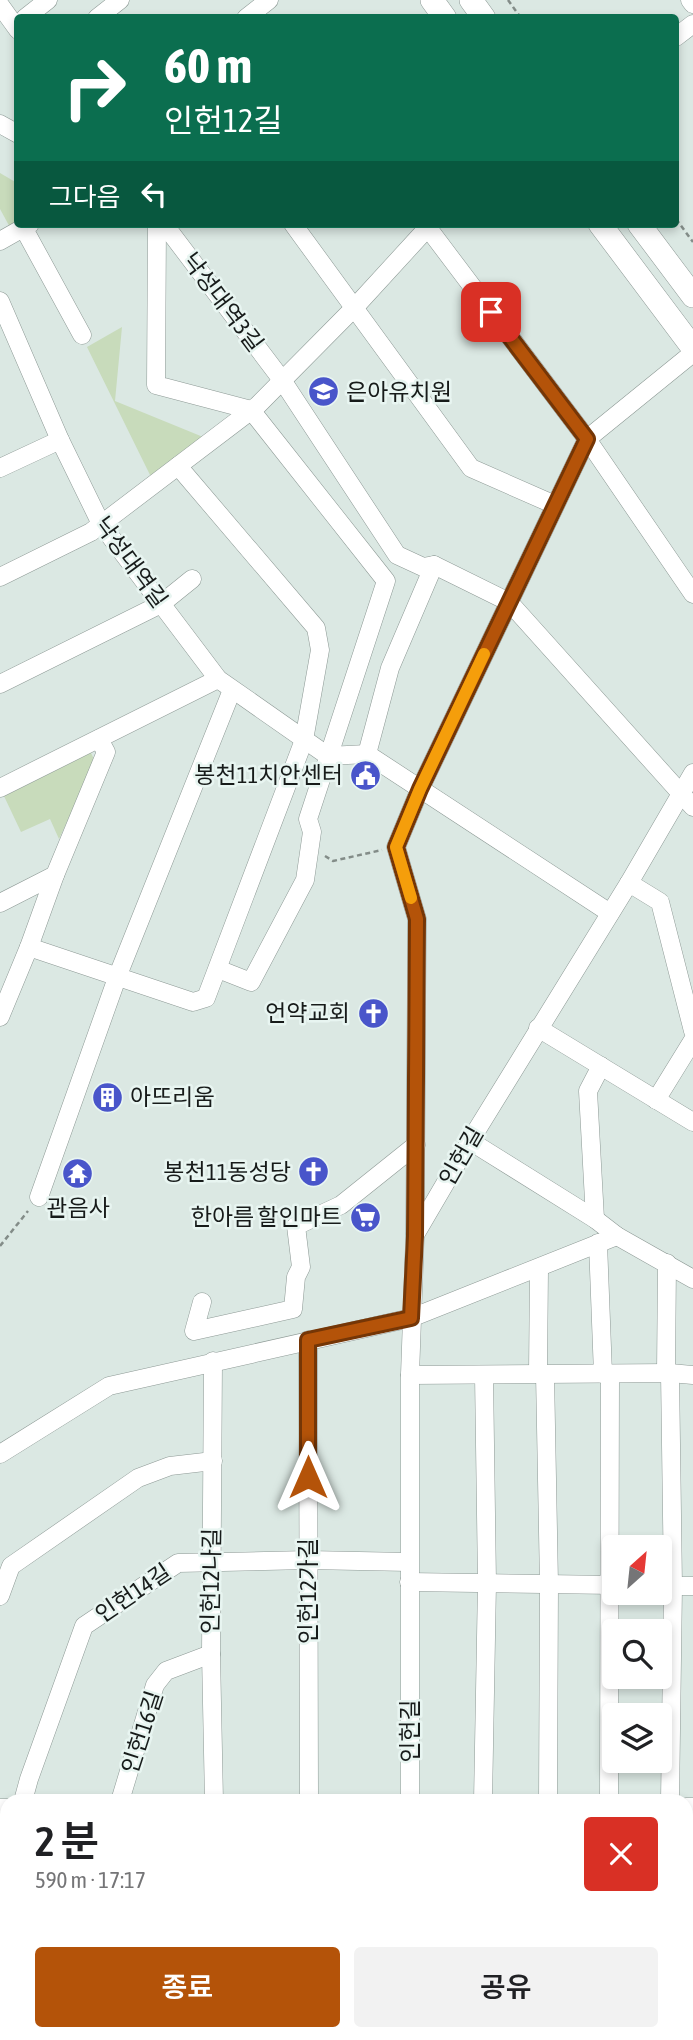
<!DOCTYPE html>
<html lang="ko">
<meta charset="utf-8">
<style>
:root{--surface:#fff;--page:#f2f2f2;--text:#202124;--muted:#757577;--accent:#b45309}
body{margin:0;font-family:"Asap Condensed","Noto Sans KR",sans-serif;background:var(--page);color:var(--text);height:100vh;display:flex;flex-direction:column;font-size:26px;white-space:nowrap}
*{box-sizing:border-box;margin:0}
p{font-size:23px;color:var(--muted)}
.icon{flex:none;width:38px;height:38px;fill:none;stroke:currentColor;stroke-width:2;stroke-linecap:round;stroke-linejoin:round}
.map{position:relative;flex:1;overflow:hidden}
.sheet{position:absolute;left:0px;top:1794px;width:693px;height:247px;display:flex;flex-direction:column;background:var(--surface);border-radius:21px 21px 0 0;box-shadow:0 4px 10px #0003}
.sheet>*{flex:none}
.hud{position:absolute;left:14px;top:14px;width:665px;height:214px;border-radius:7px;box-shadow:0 4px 10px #0003;background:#0b6e4f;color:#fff;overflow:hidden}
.needle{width:46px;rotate:27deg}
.fabs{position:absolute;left:602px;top:1535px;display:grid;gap:14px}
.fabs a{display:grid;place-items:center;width:70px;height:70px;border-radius:7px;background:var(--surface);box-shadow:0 4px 10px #0003;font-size:35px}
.pin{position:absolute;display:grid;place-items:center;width:60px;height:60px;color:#fff;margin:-30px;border-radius:14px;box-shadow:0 4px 10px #0006}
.me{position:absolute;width:77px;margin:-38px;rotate:0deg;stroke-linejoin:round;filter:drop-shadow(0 0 5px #0008)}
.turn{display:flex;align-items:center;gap:24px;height:147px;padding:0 35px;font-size:32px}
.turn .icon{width:91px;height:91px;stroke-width:2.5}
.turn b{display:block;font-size:49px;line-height:60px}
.then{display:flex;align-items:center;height:66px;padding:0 35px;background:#0003;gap:14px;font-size:26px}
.round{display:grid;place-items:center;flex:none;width:74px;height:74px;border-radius:7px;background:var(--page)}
.headline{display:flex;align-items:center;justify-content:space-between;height:119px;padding:0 35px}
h1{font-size:42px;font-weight:600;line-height:52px}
.primary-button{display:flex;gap:14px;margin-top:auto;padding:14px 35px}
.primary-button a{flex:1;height:80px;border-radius:7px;background:var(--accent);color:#fff;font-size:28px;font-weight:600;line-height:80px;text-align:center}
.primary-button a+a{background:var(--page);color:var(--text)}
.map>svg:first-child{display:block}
.green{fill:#c8dbbb}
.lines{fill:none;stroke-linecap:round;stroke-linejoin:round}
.minor-casing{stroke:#8d9995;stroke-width:19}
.major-casing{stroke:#8d9995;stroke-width:24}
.path{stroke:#838c88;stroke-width:2.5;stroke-dasharray:5 3.5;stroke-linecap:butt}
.minor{stroke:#fff;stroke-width:18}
.major{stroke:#fff;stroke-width:23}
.route-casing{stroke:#753606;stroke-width:18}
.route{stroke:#b45309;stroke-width:12}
.slow{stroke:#f59e0b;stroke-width:12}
.labels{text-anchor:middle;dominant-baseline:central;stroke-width:5;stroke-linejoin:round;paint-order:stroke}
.street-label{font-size:23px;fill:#171b1a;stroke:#e8f5f1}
.poi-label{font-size:23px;fill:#171b1a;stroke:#e8f5f1;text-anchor:end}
</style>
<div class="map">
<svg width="693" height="2040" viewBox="0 0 693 2040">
<rect width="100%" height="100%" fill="#dbe8e3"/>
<g class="green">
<path d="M0,173L17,183L18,224L12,231L0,209Z"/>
<path d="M122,327L115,401L208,439L152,479L87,347Z"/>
<path d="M90,751L95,761L59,839L50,819L21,832L3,794Z"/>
<path d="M0,2007H7V2034H247V2040H5L0,2019Z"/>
</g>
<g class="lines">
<defs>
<g id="minor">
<path d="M690,0L693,4"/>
<path d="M0,5L18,30"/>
<path d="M25,18L48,0"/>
<path d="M97,18L120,0"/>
<path d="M246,18L269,0"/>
<path d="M676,37L693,24"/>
<path d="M0,124L18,134"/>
<path d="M157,224L156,385L251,410L386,581L308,819L312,832L305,880L251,982L218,969"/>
<path d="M164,224L282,380L397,555L423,567L434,565L509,602L693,807"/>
<path d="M293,224L471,468L555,505"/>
<path d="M425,224L587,439L693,594"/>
<path d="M23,227L82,335"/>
<path d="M0,241L30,224"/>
<path d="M0,301L60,440L101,524L218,679L328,756L367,754L610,913"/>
<path d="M0,468L60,440"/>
<path d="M0,577L91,532L257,406L355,307L431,224"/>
<path d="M0,684L161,604L192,579"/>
<path d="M367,754L390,668L434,565"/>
<path d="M0,788L218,679"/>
<path d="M629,883L660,902L693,1031"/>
<path d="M0,903L55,875"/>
<path d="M29,947L193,1002L206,998L304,740L320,650L316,628L178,466"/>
<path d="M0,1017L29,947L55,875L106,752L99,739"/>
<path d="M538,1028L693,1122"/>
<path d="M656,1100L693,1040"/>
<path d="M470,1141L595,1219L617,1236L693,1279"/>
<path d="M39,1197L118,975L232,690"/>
<path d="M595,1219L588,1091L601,1066"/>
<path d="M415,1233L417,919L396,847L420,789L587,439L693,353"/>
<path d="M598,1243L603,1374"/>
<path d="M202,1302L194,1331L293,1309L296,1277L301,1267L296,1226L341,1205L416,1145"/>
<path d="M308,1340L309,1801"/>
<path d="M213,1361L211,1654L214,1801"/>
<path d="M666,1373L667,1263"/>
<path d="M538,1374L539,1268"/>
<path d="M545,1374L549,1584L548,1801"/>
<path d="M410,1375L670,1373L693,1375"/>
<path d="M0,1454L109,1386L411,1318L617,1236"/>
<path d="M409,1582L614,1585"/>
<path d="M660,1586H693"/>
<path d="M0,1596L11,1566L138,1478L170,1466L213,1461"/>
<path d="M23,1801L29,1779L84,1626L178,1563L308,1560L409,1562"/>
<path d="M120,1801L155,1685L166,1671L211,1654"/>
<path d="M410,1801V1375L415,1235L470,1141L629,883L693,773"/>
<path d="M483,1801L487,1583L484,1375"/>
<path d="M609,1801L610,1374"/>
<path d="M670,1801L673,1586L670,1373"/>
<path d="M686,1807H693"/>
<path d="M0,1808H7"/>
<path d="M686,1898H693"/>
<path d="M686,1993H693"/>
<path d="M309,2034V2040"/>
<path d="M409,2040V2034"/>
<path d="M634,2040V2034"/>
</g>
<g id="major">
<path d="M432,0L445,18"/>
<path d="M471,0L484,18"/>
<path d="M600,224L693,348"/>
<path d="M639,224L693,296"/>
</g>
</defs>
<use href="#minor" class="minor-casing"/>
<use href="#major" class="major-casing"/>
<g class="path">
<path d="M508,0L521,18"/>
<path d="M676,219L693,242"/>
<path d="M325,856L333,861L382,850"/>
<path d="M0,1246L28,1211"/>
</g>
<use href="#minor" class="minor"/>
<use href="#major" class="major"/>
</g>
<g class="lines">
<defs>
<path id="route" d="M308,1477V1340L411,1318L415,1236L417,919L396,847L420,789L587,439L491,312"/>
</defs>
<use href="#route" class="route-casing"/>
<use href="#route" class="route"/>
<path class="slow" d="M411,898L396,847L420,789L484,654"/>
</g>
<defs>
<symbol id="school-disc" viewBox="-11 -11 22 22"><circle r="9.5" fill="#4955ca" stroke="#e8f5f1"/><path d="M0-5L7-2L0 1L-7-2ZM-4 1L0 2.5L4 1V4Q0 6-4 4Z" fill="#fff"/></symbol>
<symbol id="civic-disc" viewBox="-11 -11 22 22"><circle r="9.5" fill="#4955ca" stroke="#e8f5f1"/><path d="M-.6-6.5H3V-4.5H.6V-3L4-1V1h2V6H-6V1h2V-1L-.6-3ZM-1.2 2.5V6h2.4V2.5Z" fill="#fff"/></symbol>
<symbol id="church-disc" viewBox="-11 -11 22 22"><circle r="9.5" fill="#4955ca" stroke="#e8f5f1"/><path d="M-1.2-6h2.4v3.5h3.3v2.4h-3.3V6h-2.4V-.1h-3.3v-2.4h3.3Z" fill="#fff"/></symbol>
<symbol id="building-disc" viewBox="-11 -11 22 22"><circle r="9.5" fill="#4955ca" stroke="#e8f5f1"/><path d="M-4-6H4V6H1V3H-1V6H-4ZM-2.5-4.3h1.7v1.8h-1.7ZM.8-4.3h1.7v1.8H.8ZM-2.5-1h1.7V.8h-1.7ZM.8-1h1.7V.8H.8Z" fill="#fff"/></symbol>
<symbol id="temple-disc" viewBox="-11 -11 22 22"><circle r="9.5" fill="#4955ca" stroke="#e8f5f1"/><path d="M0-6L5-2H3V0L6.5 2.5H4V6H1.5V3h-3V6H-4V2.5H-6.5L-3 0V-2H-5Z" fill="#fff"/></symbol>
<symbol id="supermarket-disc" viewBox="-11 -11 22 22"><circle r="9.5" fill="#4955ca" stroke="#e8f5f1"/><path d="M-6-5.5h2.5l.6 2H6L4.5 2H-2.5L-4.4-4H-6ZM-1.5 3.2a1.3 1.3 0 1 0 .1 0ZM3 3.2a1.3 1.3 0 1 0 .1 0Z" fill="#fff"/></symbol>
</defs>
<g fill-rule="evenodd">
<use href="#school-disc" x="306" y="374" width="35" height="35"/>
<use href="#civic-disc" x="348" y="758" width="35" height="35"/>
<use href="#church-disc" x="356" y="996" width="35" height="35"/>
<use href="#building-disc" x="90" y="1080" width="35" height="35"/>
<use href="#church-disc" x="296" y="1154" width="35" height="35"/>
<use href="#temple-disc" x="60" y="1156" width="35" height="35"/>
<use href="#supermarket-disc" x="348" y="1200" width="35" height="35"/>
</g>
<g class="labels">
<g class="street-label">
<text transform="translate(223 302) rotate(53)">낙성대역3길</text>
<text transform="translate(131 562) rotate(54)">낙성대역길</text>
<text transform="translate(461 1156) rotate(-60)">인헌길</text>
<text transform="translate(211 1581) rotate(-89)">인헌12나길</text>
<text transform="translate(308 1591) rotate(-90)">인헌12가길</text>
<text transform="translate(133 1593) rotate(-34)">인헌14길</text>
<text transform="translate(410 1731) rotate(-90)">인헌길</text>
<text transform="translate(142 1732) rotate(-72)">인헌16길</text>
</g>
<g class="poi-label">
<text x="346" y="392" text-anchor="start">은아유치원</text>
<text x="343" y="775">봉천11치안센터</text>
<text x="350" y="1013">언약교회</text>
<text x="130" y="1097" text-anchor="start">아뜨리움</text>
<text x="291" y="1172">봉천11동성당</text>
<text x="78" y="1208" text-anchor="middle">관음사</text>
<text x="342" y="1217">한아름 할인마트</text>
</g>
</g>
</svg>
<div class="fabs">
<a><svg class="needle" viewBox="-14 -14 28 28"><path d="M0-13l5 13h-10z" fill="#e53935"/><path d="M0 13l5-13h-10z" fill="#757577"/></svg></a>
<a><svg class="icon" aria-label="search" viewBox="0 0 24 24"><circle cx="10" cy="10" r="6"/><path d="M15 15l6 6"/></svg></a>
<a><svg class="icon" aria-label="layers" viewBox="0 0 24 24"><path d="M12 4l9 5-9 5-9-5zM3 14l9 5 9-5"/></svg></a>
</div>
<div class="pin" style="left:491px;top:312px;background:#d93025"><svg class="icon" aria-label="arrive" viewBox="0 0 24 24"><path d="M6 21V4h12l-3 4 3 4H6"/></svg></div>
<svg class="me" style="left:308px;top:1477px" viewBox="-20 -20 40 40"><path d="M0-17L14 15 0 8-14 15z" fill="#b45309" stroke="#fff" stroke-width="4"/></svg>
<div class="hud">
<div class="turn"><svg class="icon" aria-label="right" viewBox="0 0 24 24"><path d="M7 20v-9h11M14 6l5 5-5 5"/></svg><div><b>60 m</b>인헌12길</div></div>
<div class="then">그다음<svg class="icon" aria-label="left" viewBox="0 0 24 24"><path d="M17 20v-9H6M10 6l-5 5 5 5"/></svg></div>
</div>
<section class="sheet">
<div class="headline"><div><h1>2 분</h1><p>590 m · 17:17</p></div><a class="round" style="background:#d93025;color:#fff"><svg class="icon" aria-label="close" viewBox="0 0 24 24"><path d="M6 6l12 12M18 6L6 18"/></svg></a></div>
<div class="primary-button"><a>종료</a><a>공유</a></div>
</section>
</div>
